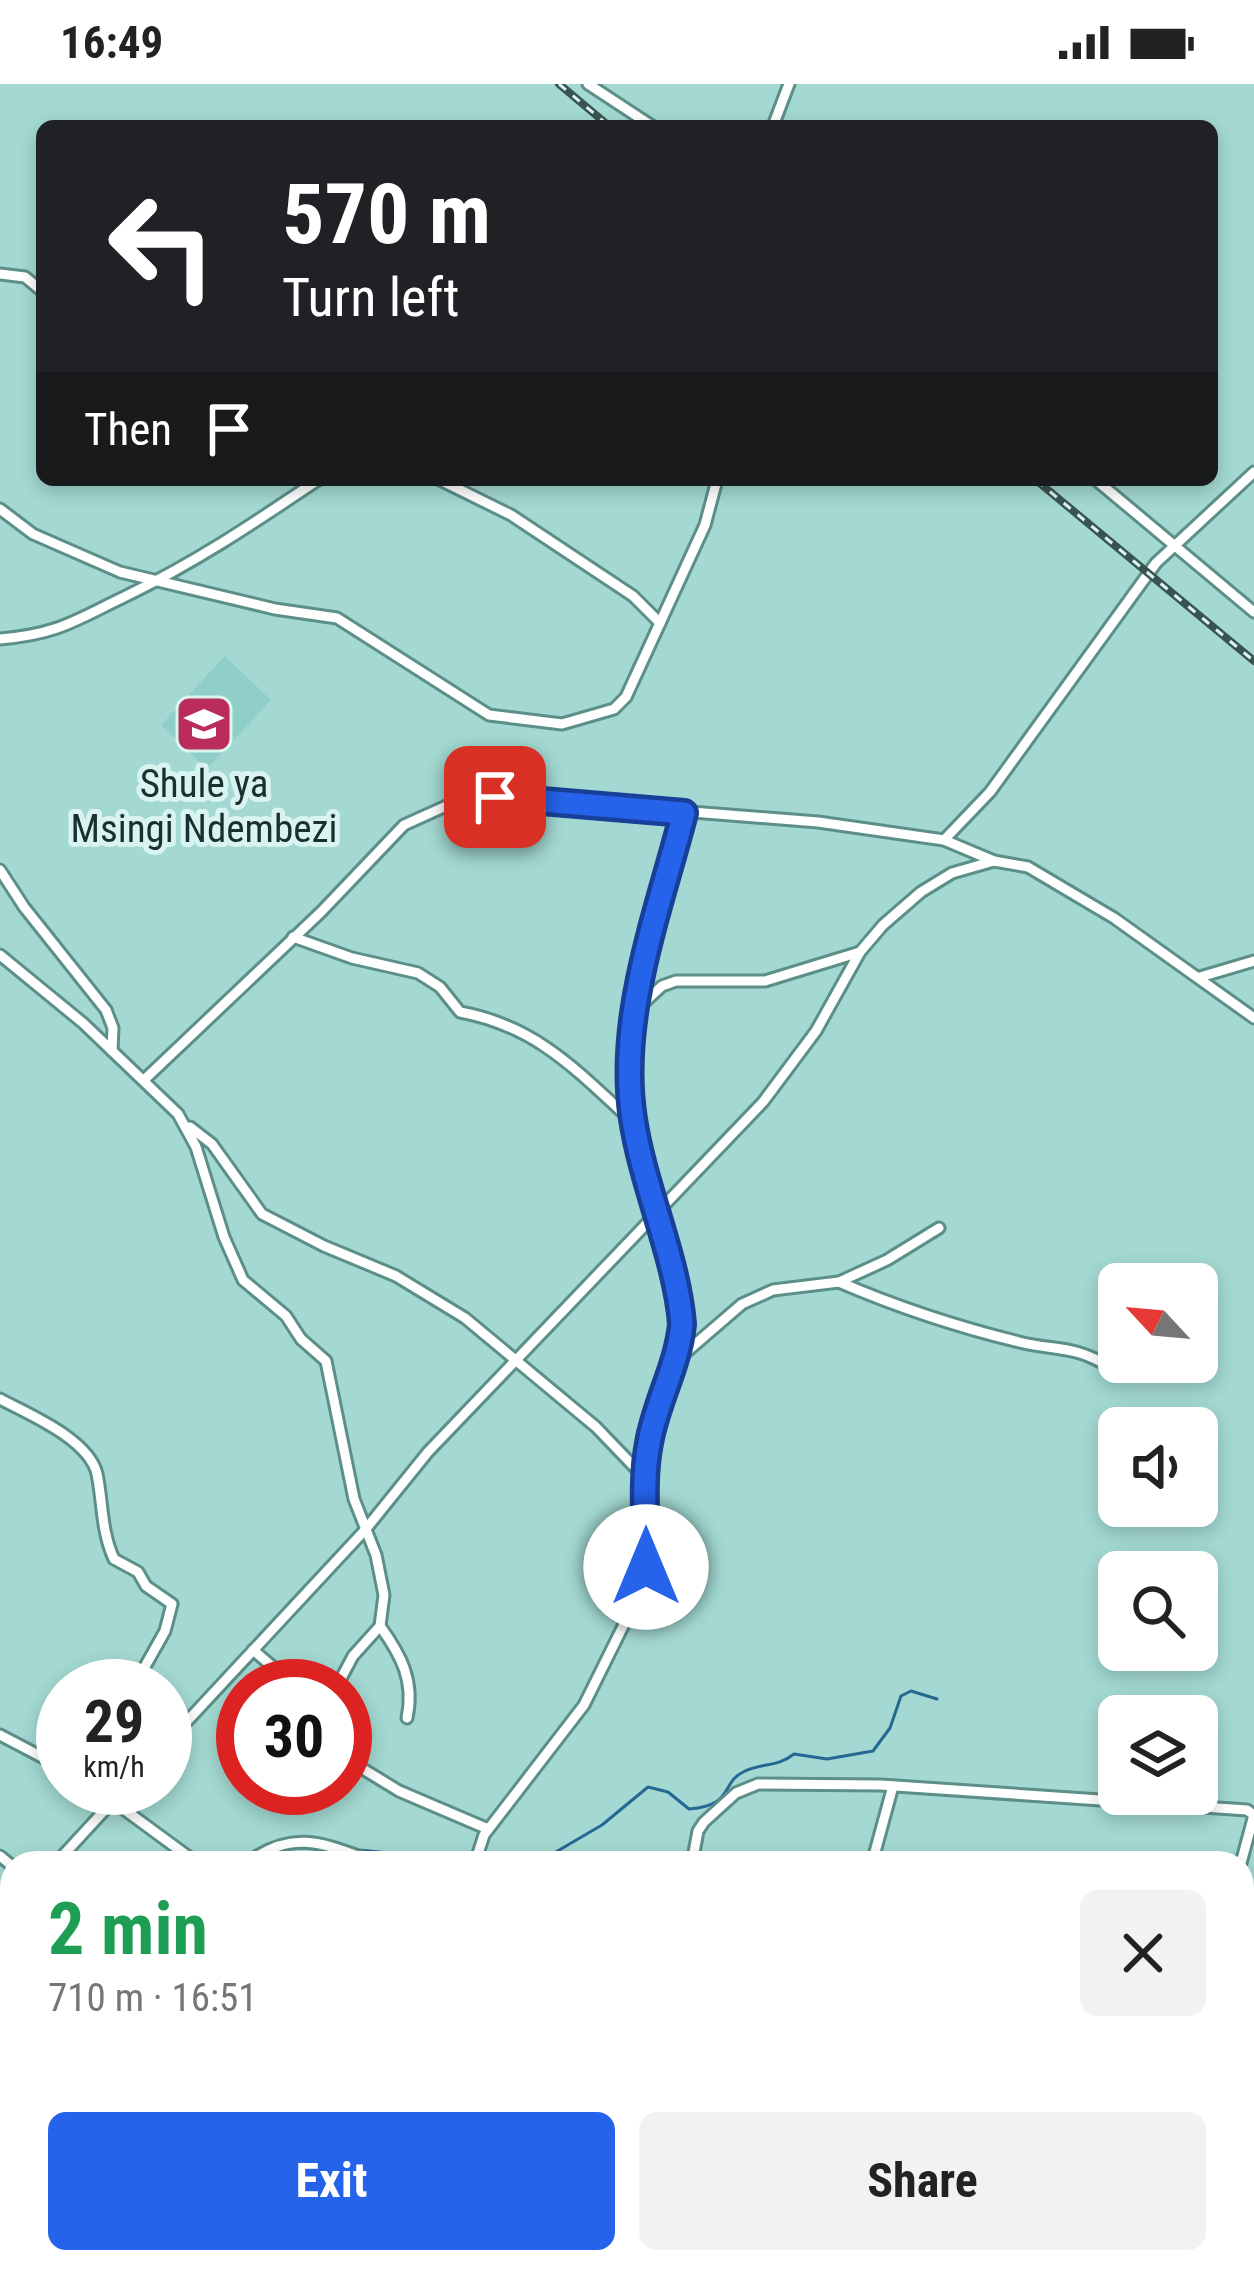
<!DOCTYPE html>
<meta charset="utf-8">
<style>
:root{--surface:#fff;--page:#f2f2f2;--text:#222;--muted:#767676;--accent:#2563eb}
body{margin:0;font-family:"Roboto Condensed",sans-serif;background:var(--page);color:var(--text);height:100vh;display:flex;flex-direction:column;font-size:45px;white-space:nowrap}
*{box-sizing:border-box;margin:0}
p{font-size:39px;color:var(--muted)}
.icon{flex:none;width:66px;height:66px;fill:none;stroke:currentColor;stroke-width:2;stroke-linecap:round;stroke-linejoin:round}
.map{position:relative;flex:1;overflow:hidden}
.panel{position:absolute;left:0px;top:1767px;width:1254px;height:423px;display:flex;flex-direction:column;background:var(--surface);border-radius:36px 36px 0 0;box-shadow:0 6px 18px #0003}
.panel>*{flex:none}
.top-card{position:absolute;left:36px;top:36px;width:1182px;height:366px;border-radius:18px;box-shadow:0 6px 18px #0003;background:#202124;color:#fff;overflow:hidden}
.needle{width:78px;rotate:296deg}
.controls{position:absolute;left:1098px;top:1179px;display:grid;gap:24px}
.controls a{display:grid;place-items:center;width:120px;height:120px;border-radius:18px;background:var(--surface);box-shadow:0 6px 18px #0003;font-size:60px}
.speed{position:absolute;left:36px;top:1575px;display:flex;gap:24px;font-size:60px;font-weight:700;text-align:center}
.speed>*{display:grid;place-content:center;width:156px;height:156px;border-radius:50%;background:var(--surface);box-shadow:0 6px 18px #0003;line-height:1}
.speed small{font-size:30px;font-weight:400}
.speed .limit{border:18px solid #d22;background:#fff;color:#111}
.pin{position:absolute;display:grid;place-items:center;width:102px;height:102px;color:#fff;margin:-51px;border-radius:24px;box-shadow:0 6px 18px #0006}
.me{position:absolute;width:132px;margin:-66px;rotate:0deg;stroke-linejoin:round;filter:drop-shadow(0 0 9px #0008)}
.turn{display:flex;align-items:center;gap:42px;height:252px;padding:0 48px;font-size:54px}
.turn .icon{width:156px;height:156px;stroke-width:2.5}
.turn b{display:block;font-size:84px;line-height:102px}
.then{display:flex;align-items:center;height:114px;padding:0 48px;background:#0003;gap:24px;font-size:45px}
.round{display:grid;place-items:center;flex:none;width:126px;height:126px;border-radius:18px;background:var(--page)}
.head{display:flex;align-items:center;justify-content:space-between;height:204px;padding:0 48px}
h1{font-size:72px;font-weight:700;line-height:90px;color:#1e9e55}
.action{display:flex;gap:24px;margin-top:auto;padding:24px 48px}
.action a{flex:1;height:138px;border-radius:18px;background:var(--accent);color:#fff;font-size:48px;font-weight:700;line-height:138px;text-align:center}
.action a+a{background:var(--page);color:var(--text)}
.status{display:flex;justify-content:space-between;align-items:center;height:84px;padding:0 60px;background:var(--surface);direction:ltr}
.status svg{height:33px;fill:currentColor}
.map>svg:first-child{display:block}
.built{fill:#90cfc7}
.lines{fill:none;stroke-linecap:round;stroke-linejoin:round}
.stream{stroke:#266793;stroke-width:3}
.street-casing{stroke:#5b8f88;stroke-width:15}
.street{stroke:#fff;stroke-width:9}
.rail-casing{stroke:#385451;stroke-width:8}
.rail{stroke:#d9f4f0;stroke-width:3;stroke-dasharray:9;stroke-linecap:butt}
.route-casing{stroke:#184099;stroke-width:30}
.route{stroke:#2563eb;stroke-width:21}
.labels{text-anchor:middle;dominant-baseline:central;stroke-width:10;stroke-linejoin:round;paint-order:stroke}
.poi-label{font-size:39px;fill:#1a302e;stroke:#d9f4f0}
</style>
<div class="status"><b>16:49</b><svg viewBox="0 0 49 12"><path d="M0 12V9h3v3zM5 12V6h3v6zM10 12V3h3v9zM15 12V0h3v12zM26 1h20v11H26zM47 4h2v5h-2z"/></svg></div>
<div class="map">
<svg width="1254" height="2189" viewBox="0 0 1254 2189">
<rect width="100%" height="100%" fill="#a3d9d2"/>
<path class="built" d="M225,572L271,616L207,685L161,641Z"/>
<g class="lines">
<g class="stream">
<path d="M358,1766L390,1769L401,1779"/>
<path d="M537,1779L602,1741L648,1703L668,1708L689,1725C736,1721 719,1699 745,1687C762,1679 778,1683 794,1670L827,1675L873,1667L890,1644L901,1612L911,1607L937,1615"/>
<path d="M0,1989L9,1975"/>
</g>
<defs>
<g id="street">
<path d="M588,0L652,42"/>
<path d="M773,42L789,0"/>
<path d="M0,190L25,193L42,207"/>
<path d="M440,396L511,431L633,512L660,539"/>
<path d="M1096,396L1254,528"/>
<path d="M0,425L33,450L120,488L275,525L337,534L489,631L562,640L614,625L626,613L705,441L717,396"/>
<path d="M0,555C58,550 74,537 124,513C196,478 251,441 318,396"/>
<path d="M944,756L990,708L1156,479L1254,388"/>
<path d="M0,786L24,823L106,926L113,944L112,967"/>
<path d="M293,853L352,874L418,889L440,903L460,928C537,942 577,987 633,1038"/>
<path d="M0,871L83,939L178,1030L196,1063L224,1153L243,1196L286,1232L301,1255L326,1277L354,1415L376,1471L384,1511L380,1542L353,1572L337,1602"/>
<path d="M1200,893L1254,877"/>
<path d="M636,926L662,902L676,897H765L860,868"/>
<path d="M144,996L321,828L404,741L455,718L476,714L529,715L818,738L944,756L994,777"/>
<path d="M190,1043L212,1060L262,1130L324,1162L396,1192L465,1234L596,1343L644,1393"/>
<path d="M839,1198C897,1223 958,1243 1019,1258C1055,1267 1076,1261 1109,1283"/>
<path d="M677,1276L742,1220L773,1206L839,1198L887,1176L939,1144"/>
<path d="M0,1315C28,1330 89,1355 97,1390C103,1419 101,1447 114,1475L138,1488L146,1502L172,1520L165,1547L134,1602"/>
<path d="M380,1542C401,1571 415,1597 407,1634"/>
<path d="M253,1566L295,1602"/>
<path d="M0,1651L63,1684"/>
<path d="M165,1661L365,1446L428,1368L763,1018L816,947L860,868L883,841L921,808L952,789L994,777L1028,783L1114,834L1254,934"/>
<path d="M345,1674L399,1707L488,1745"/>
<path d="M95,1704L197,1779"/>
<path d="M0,1772L12,1782"/>
<path d="M56,1779L125,1704"/>
<path d="M247,1779C295,1743 327,1761 377,1779"/>
<path d="M475,1779L484,1751L584,1621L640,1508L646,1483L644,1393L648,1362L678,1267L682,1240L633,1038L629,969L684,729"/>
<path d="M572,1779L602,1775L681,1779"/>
<path d="M692,1779L698,1747L704,1738L736,1709L758,1700L881,1701L1247,1726L1254,1731L1241,1779"/>
<path d="M872,1779L893,1702"/>
<path d="M0,1839L12,1827"/>
<path d="M1242,1862L1254,1863"/>
<path d="M0,1967L12,1974"/>
<path d="M424,2178L474,2189"/>
<path d="M344,2189L348,2178"/>
<path d="M502,2189L504,2178"/>
<path d="M579,2189L581,2178"/>
<path d="M681,2189L682,2178"/>
<path d="M772,2189V2178"/>
<path d="M853,2189L854,2178"/>
<path d="M933,2189L934,2178"/>
<path d="M1011,2189L1013,2178"/>
<path d="M1095,2189L1096,2178"/>
<path d="M1172,2189L1173,2178"/>
</g>
</defs>
<use href="#street" class="street-casing"/>
<use href="#street" class="street"/>
<defs>
<g id="rail">
<path d="M559,0L609,42"/>
<path d="M1036,396L1254,577"/>
</g>
</defs>
<use href="#rail" class="rail-casing"/>
<use href="#rail" class="rail"/>
</g>
<g class="lines">
<defs>
<path id="route" d="M495,713L684,729C659,826 617,934 633,1035C643,1102 677,1175 682,1240C678,1282 656,1318 649,1359C641,1400 647,1442 646,1483"/>
</defs>
<use href="#route" class="route-casing"/>
<use href="#route" class="route"/>
</g>
<defs>
<symbol id="school-square" viewBox="-11 -11 22 22"><rect x="-9" y="-9" width="18" height="18" rx="4" fill="#ba2c5b" stroke="#d9f4f0"/><path d="M0-5L7-2L0 1L-7-2ZM-4 1L0 2.5L4 1V4Q0 6-4 4Z" fill="#fff"/></symbol>
</defs>
<g fill-rule="evenodd">
<use href="#school-square" x="171" y="607" width="66" height="66"/>
</g>
<g class="labels">
<g class="poi-label">
<text x="204" y="700">Shule ya<tspan x="204" dy="45">Msingi Ndembezi</tspan></text>
</g>
</g>
</svg>
<div class="controls">
<a><svg class="needle" viewBox="-14 -14 28 28"><path d="M0-13l5 13h-10z" fill="#e53935"/><path d="M0 13l5-13h-10z" fill="#767676"/></svg></a>
<a><svg class="icon" aria-label="sound" viewBox="0 0 24 24"><path d="M4 9h4l5-4v14l-5-4H4zM17 9q2 3 0 6"/></svg></a>
<a><svg class="icon" aria-label="search" viewBox="0 0 24 24"><circle cx="10" cy="10" r="6"/><path d="M15 15l6 6"/></svg></a>
<a><svg class="icon" aria-label="layers" viewBox="0 0 24 24"><path d="M12 4l9 5-9 5-9-5zM3 14l9 5 9-5"/></svg></a>
</div>
<div class="speed"><div>29<small>km/h</small></div><div class="limit">30</div></div>
<div class="pin" style="left:495px;top:713px;background:#d93025"><svg class="icon" aria-label="arrive" viewBox="0 0 24 24"><path d="M6 21V4h12l-3 4 3 4H6"/></svg></div>
<svg class="me" style="left:646px;top:1483px" viewBox="-20 -20 40 40"><circle r="19" fill="#fff"/><path d="M0-13L10 11 0 6-10 11z" fill="#2563eb"/></svg>
<div class="top-card">
<div class="turn"><svg class="icon" aria-label="left" viewBox="0 0 24 24"><path d="M17 20v-9H6M10 6l-5 5 5 5"/></svg><div><b>570 m</b>Turn left</div></div>
<div class="then">Then<svg class="icon" aria-label="arrive" viewBox="0 0 24 24"><path d="M6 21V4h12l-3 4 3 4H6"/></svg></div>
</div>
<section class="panel">
<div class="head"><div><h1>2 min</h1><p>710 m · 16:51</p></div><a class="round"><svg class="icon" aria-label="close" viewBox="0 0 24 24"><path d="M6 6l12 12M18 6L6 18"/></svg></a></div>
<div class="action"><a>Exit</a><a>Share</a></div>
</section>
</div>
